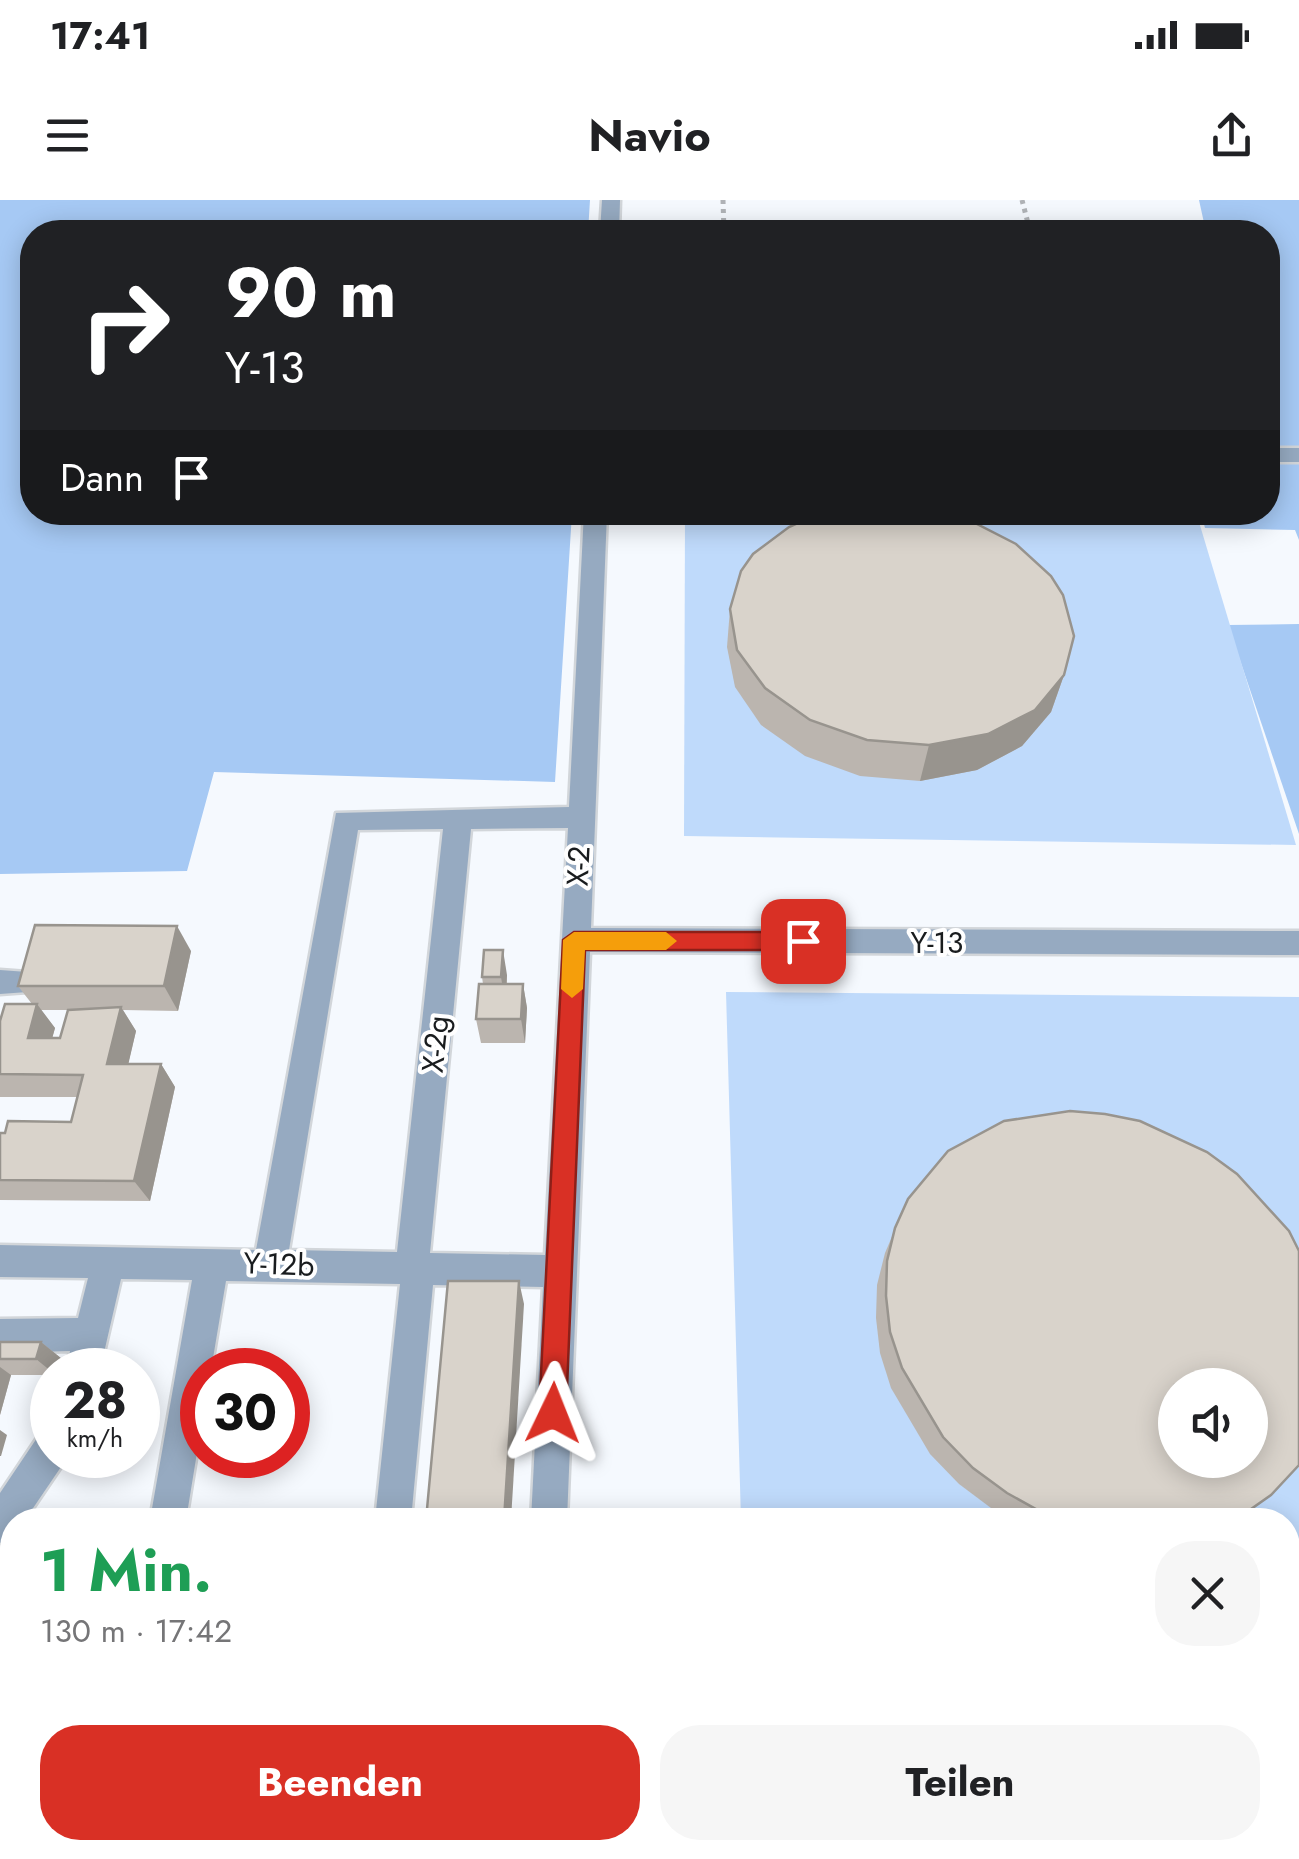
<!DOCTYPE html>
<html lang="de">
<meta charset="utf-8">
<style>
:root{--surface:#fff;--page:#f6f6f6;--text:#202124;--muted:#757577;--accent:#d93025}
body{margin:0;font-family:Jost,sans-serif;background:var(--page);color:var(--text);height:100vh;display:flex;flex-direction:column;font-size:38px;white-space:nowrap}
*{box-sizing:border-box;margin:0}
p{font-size:32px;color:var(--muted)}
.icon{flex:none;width:55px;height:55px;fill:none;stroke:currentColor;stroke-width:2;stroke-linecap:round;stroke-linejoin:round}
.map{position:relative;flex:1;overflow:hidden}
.sheet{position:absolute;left:0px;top:1308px;width:1300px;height:352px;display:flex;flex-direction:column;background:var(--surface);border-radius:40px 40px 0 0;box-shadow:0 5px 25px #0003}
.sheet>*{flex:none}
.top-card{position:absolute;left:20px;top:20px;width:1260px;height:305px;border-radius:40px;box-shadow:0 5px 25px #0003;background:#202124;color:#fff;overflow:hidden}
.controls{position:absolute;left:1158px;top:1168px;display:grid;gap:20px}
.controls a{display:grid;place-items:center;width:110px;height:110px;border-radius:50%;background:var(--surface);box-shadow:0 5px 25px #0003;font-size:50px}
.speed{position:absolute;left:30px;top:1148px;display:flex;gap:20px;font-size:50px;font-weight:700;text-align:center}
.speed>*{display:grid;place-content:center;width:130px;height:130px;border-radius:50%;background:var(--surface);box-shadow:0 5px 25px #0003;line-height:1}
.speed small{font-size:25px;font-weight:400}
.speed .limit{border:15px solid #d22;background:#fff;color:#111}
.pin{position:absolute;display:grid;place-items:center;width:85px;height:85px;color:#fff;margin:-42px;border-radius:20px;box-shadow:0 5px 15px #0006}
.me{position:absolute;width:110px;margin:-55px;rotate:2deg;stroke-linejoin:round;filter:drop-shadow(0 0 8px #0008)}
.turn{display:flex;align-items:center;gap:35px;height:210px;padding:0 40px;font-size:45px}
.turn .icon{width:130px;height:130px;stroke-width:2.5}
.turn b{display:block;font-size:70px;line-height:85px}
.then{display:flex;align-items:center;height:95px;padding:0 40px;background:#0003;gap:20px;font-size:38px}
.round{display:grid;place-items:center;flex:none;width:105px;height:105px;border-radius:40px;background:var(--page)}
.overview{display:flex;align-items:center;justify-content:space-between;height:170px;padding:0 40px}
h1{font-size:60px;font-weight:700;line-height:75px;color:#1e9e55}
.action{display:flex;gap:20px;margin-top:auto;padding:20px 40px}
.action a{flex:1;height:115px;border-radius:40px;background:var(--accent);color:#fff;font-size:40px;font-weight:700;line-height:115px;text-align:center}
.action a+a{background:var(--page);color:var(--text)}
.status{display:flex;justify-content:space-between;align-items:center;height:70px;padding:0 50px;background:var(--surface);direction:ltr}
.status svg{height:28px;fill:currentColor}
header{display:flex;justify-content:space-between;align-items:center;height:130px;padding:0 40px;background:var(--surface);font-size:45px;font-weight:700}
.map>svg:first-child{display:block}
.forest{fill:#a6c9f4}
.water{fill:#bfdafb;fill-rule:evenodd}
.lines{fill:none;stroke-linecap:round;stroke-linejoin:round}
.minor-casing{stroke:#d2d6da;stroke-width:5}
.path{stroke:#b0b3b7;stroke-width:5;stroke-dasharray:4 5;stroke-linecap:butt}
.minor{fill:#96aac1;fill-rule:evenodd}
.wall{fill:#bbb5af;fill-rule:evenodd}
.shaded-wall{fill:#98948e}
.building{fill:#d9d3cb;stroke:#98948e;stroke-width:2.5;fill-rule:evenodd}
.route{fill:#d93025;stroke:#8d1f18;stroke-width:2.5}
.slow{fill:#f59e0b}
.labels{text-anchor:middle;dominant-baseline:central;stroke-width:8;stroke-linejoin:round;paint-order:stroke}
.street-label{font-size:30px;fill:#191c1e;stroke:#fff}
</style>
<div class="status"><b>17:41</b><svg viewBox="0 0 49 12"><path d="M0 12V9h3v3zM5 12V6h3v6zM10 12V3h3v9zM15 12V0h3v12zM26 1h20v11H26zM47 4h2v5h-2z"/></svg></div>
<header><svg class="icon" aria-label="menu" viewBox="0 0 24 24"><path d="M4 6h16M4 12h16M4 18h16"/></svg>Navio<svg class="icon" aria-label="share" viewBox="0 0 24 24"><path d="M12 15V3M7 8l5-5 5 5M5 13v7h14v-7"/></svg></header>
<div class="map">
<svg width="1299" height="1659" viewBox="0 0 1299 1659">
<rect width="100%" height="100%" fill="#f5f9fe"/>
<g class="forest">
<path d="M0,0H590L588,32H32V312L572,313L555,582L214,572L187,671L0,674Z"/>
<path d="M1199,0H1299V340L1295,330L1205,328L1201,313L1268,312V32H1206Z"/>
<path d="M1299,424V634L1228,425Z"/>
</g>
<g class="water">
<path d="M1196,312L1296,645L684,636L685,313Z"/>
<path d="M726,792L1299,797V1566L1288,1565V1320H741ZM1175,1185H1250V1260H1175Z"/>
</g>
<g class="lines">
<defs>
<g id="minor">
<path d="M602,0H620L619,32H600Z"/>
<rect x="1268" y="248" width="31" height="14"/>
<path d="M584,312H607L591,728L1299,731V755L590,752L567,1320H531L543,1087L433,1085L411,1320H375L400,1084L226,1081L211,1170H202V1222L186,1320H150L192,1080L121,1079L100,1170H66L70,1151L0,1153V1119L78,1118L88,1078L0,1077V1045L256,1050L336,613L569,607ZM568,628L545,1055L430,1053L471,629ZM443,629L397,1052L289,1050L358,630Z"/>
<path d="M0,770L41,773L46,782L41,791L0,794Z"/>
<path d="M52,1230V1255H67L65,1261L25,1320H12V1338L0,1343V1293L39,1235Z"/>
<rect x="0" y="1565" width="12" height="40"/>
<path d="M337,1648H378V1659H336Z"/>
<path d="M515,1648H556L557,1659H515Z"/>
</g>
</defs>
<use href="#minor" class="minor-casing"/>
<g class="path">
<path d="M723,0L724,32"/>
<path d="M1022,0L1030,31"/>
<path d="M724,28L1030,31"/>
</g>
<use href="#minor" class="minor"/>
</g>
<g class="wall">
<path d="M730,409L1064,475L1051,512L1022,546L977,570L920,581L860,576L805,556L761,525L735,487L727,447Z"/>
<path d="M191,751L178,811L123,810L136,831L128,864H161L175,887L150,1001L0,1000V933L71,922L77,897H0V821L32,804L18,786ZM41,810H68L60,838H52L55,828Z"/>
<path d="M507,775V784H523L527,808L525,843H481L476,819L483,784L482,777Z"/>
<path d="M908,999L1232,1320H1012L991,1308L959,1284L930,1254L891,1188L880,1153L876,1118L877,1085L885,1053Z"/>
<path d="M0,1142H41L62,1159L58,1170H52V1175H11L0,1215Z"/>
</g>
<g class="shaded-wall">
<path d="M1064,475L1051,512L1022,546L977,570L920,581L929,545Z"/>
<path d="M177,726L191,751L178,811L164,786Z"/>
<path d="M503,750L507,775L505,801L501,777Z"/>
<path d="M523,784L527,808L525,843L521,819Z"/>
<path d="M37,804L55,828L46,861L28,838Z"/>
<path d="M121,807L136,831L123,887L107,864Z"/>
<path d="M161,864L175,887L150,1001L134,981Z"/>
<path d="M519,1081L524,1104L511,1320H504Z"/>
<path d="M41,1142L62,1159L58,1170H52V1172L36,1159Z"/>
<path d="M0,1167L11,1175L0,1215Z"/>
<path d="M0,1230L7,1235L1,1256H0Z"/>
</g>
<g class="building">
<path d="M833,312H944L969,320L1016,344L1051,376L1063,395L1074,436L1064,475L1035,510L988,534L929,545L867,540L810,520L765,488L737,450L730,409L741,371L753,354L789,327L811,317Z"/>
<path d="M35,725L177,726L164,786H18Z"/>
<path d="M484,750H503L501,777H482Z"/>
<path d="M479,784H523L521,819H476Z"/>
<path d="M5,804H37L28,838H60L68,810L121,807L107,864H161L134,981L0,980V933H5L8,921L71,922L83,875L0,874V821Z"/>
<path d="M1070,911L1105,914L1140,921L1207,952L1237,974L1289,1031L1299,1051V1265L1271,1295L1241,1316L1229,1320H1062L1045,1314L1007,1293L973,1268L943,1237L902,1168L890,1132L886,1096L887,1061L895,1028L908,999L948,951L1004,921ZM1175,1185H1250V1260H1175Z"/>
<path d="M448,1081H519L504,1320H426Z"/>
<path d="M0,1142H41L36,1159H0Z"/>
</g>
<path class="route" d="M574,732H803L814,741L803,750H585L566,1213L562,1223L553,1227L543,1223L539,1213L563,740Z"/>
<path class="slow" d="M574,732H666L677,741L666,750H585L583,789L572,798L561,789L563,740Z"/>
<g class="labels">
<g class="street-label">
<text transform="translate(578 666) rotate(-87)">X-2</text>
<text x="937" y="742">Y-13</text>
<text transform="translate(435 844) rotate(-84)">X-2g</text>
<text transform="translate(279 1064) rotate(2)">Y-12b</text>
</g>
</g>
</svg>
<div class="controls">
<a><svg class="icon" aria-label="sound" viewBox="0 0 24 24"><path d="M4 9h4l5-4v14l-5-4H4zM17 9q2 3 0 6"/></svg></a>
</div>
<div class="speed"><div>28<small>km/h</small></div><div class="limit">30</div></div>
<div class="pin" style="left:803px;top:741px;background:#d93025"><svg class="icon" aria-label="arrive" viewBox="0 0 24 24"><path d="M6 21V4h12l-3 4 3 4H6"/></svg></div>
<svg class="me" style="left:553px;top:1213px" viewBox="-20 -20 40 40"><path d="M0-17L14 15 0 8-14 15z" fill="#d93025" stroke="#fff" stroke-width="4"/></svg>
<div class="top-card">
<div class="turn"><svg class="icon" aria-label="right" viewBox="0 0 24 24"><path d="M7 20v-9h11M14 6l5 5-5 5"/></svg><div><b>90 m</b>Y-13</div></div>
<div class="then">Dann<svg class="icon" aria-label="arrive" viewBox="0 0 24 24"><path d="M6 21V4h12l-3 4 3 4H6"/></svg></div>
</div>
<section class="sheet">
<div class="overview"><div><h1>1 Min.</h1><p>130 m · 17:42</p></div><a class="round"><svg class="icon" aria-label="close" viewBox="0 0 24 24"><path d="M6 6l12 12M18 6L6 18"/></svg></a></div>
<div class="action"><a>Beenden</a><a>Teilen</a></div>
</section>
</div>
